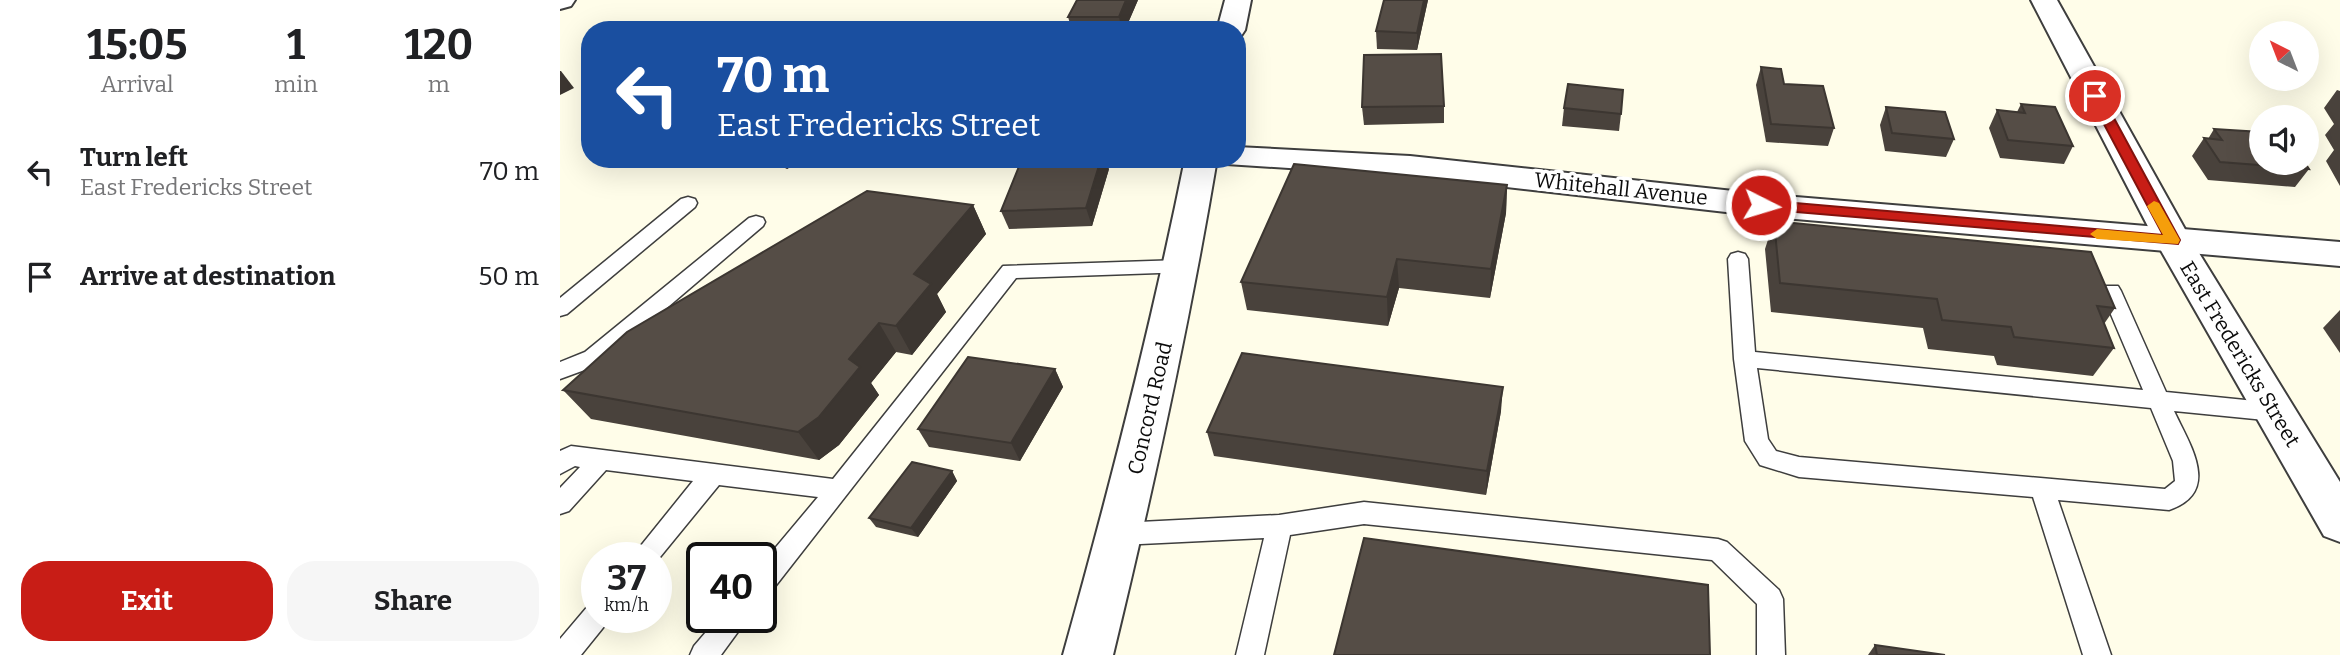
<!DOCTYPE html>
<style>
:root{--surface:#fff;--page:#f6f6f6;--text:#202124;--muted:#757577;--accent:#c81d16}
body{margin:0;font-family:Bitter,serif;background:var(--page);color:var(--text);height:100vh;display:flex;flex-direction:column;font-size:26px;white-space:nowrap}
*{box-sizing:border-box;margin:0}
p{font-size:23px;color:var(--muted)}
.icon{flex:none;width:38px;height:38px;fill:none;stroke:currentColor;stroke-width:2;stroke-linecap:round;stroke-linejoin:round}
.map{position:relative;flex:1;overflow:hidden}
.sheet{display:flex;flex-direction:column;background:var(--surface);width:560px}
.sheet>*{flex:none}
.top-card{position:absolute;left:21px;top:21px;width:665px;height:147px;border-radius:28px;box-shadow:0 7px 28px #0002;background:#1a4fa0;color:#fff;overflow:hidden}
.needle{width:46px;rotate:318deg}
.controls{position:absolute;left:1689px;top:21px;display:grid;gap:14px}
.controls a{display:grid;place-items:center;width:70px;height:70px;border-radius:50%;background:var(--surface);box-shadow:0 7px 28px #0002;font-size:35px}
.speed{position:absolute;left:21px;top:542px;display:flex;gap:14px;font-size:35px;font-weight:700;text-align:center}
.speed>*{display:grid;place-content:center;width:91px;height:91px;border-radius:50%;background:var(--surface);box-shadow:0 7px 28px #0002;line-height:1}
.speed small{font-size:18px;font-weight:400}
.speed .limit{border:4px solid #111;border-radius:10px;background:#fff;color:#111}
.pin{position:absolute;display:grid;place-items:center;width:60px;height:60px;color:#fff;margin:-30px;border:4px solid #fff;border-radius:50%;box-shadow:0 2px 7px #0007}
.me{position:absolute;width:77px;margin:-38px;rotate:95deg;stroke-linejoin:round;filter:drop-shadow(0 0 5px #0008)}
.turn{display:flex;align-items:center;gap:24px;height:147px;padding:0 21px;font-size:32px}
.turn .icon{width:91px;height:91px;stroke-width:2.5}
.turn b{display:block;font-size:49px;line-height:60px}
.eta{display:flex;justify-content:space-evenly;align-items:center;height:119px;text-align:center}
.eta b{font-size:42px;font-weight:700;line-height:49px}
.action{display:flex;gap:14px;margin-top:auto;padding:14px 21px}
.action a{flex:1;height:80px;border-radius:28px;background:var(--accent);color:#fff;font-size:28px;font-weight:700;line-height:80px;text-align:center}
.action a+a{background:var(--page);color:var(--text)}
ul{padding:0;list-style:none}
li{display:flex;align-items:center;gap:21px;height:105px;padding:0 21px}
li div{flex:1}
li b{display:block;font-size:26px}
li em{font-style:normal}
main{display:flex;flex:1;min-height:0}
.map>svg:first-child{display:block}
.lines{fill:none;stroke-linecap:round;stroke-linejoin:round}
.service-casing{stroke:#3e3e3e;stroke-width:3}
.minor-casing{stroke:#3e3e3e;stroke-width:4}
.tertiary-casing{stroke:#3e3e3e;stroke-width:4}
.service{fill:#fff;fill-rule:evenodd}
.minor{fill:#fff;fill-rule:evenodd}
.tertiary{fill:#fff;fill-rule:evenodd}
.wall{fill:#49423c}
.shaded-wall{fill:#3c3631}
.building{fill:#554d46;stroke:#3c3631;stroke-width:2}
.route{fill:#c81d16;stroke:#82130e;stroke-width:2}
.slow{fill:#f59e0b}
.labels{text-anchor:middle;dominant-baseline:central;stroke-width:7;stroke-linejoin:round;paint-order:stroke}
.street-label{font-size:21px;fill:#0b0b0b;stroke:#fff}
</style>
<main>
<section class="sheet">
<div class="eta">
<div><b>15:05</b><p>Arrival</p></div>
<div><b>1</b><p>min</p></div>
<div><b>120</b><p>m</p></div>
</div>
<ul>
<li><svg class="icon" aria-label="left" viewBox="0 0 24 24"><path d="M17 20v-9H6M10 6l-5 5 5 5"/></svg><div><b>Turn left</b><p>East Fredericks Street</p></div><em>70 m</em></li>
<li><svg class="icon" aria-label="arrive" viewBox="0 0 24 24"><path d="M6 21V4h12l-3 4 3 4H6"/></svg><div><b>Arrive at destination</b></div><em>50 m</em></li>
</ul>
<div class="action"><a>Exit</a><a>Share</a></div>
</section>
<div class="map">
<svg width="1780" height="655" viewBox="0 0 1780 655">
<rect width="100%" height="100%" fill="#fffde9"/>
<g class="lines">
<defs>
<g id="service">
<path d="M128,197L135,199L137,203L135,207L7,314L0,316V298L121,199Z"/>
<path d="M196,216L203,218L205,222L203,226L41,364L0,379V362L25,352L189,218Z"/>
<path d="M1178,252L1185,254L1188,259L1195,352L1583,390L1541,291L1544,286H1558L1561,291L1606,392L1715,403L1723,406L1726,412L1723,418L1715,421L1614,411C1630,445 1662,492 1609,510L1498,500L1551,655H1523L1473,497L1239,477L1200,465L1185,441L1174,359L1168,259L1171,254ZM1197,368L1591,408L1613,461L1615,481L1605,489L1239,457L1216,451L1208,439Z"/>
<path d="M621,260L628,262L631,267L628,272L456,278L210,593L201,597V565L258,497L159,485L96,562V558H71L133,481L46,470L9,511L0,514V488L20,467L15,466L0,474V451L11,446L273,479L443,266Z"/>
<path d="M804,502L1158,539L1167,542L1219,590L1223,599L1225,655H1197V604L1152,560L804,524L730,535L704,655H676L704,538L560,545L551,542L547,534L551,526L560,523L719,515Z"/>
<path d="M37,603V618H49L46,624L21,655H0V639L28,606Z"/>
<path d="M158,618H188L161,655H130L134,646Z"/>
</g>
<g id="minor">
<path d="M0,0H15L11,6L0,9Z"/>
<path d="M1471,0H1497L1631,240L1780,482V542L1764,536L1595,240Z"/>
</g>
<g id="tertiary">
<path d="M665,0H691L685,30L681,36L677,37V30H657Z"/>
<path d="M677,147L850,156L1201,194L1780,242V266L1201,216L850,176L666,164L662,159H677Z"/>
<path d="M625,159H657C629,326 593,490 553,655H503C549,491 591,327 625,159Z"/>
</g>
</defs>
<use href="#service" class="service-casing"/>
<use href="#minor" class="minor-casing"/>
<use href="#tertiary" class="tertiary-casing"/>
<use href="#service" class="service"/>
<use href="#minor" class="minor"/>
<use href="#tertiary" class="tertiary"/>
</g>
<g class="wall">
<path d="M578,0L565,30H506H512L508,17Z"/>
<path d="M824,0H868L857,50L817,49L816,31Z"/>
<path d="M1201,67L1224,84L1274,128L1268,146L1206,142L1196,85Z"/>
<path d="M1777,90L1780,91V186L1766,161L1774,150L1765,135L1774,124L1764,108Z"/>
<path d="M1461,104L1513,146L1504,164L1440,158L1429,128L1437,110L1457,112Z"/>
<path d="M884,106V123L804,125L802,107Z"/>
<path d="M1326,107L1394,139L1386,157L1325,151L1320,125Z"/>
<path d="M1004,108L1061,114L1059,131L1002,126Z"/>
<path d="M1654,129L1749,169L1735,187L1648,180L1632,156L1644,138L1648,139Z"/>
<path d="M207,159H244L227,169Z"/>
<path d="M549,169L532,226L449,229L441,211Z"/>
<path d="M947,185L946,213L930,298L839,288L828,326L687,310L681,282Z"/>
<path d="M413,205L426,234L377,294L386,312L352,355L336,352L311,383L319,395L279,445L259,460L31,419L3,390Z"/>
<path d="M1214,221L1555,308L1544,324L1554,348L1533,376L1437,365L1434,356L1368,349L1363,328L1211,312L1205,249Z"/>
<path d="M1780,310V353L1763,328Z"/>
<path d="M495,369L503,387L460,461L369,447L358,429Z"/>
<path d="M941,411L926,495L654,456L647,432Z"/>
<path d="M392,471L397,481L358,537L316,527L309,518Z"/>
<path d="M1315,645L1385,655H1308Z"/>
</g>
<g class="shaded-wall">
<path d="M566,0H578L565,30H562L559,17Z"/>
<path d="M864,0H868L857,50V33Z"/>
<path d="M0,71H1L14,88L0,95Z"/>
<path d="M221,159H244L227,169Z"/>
<path d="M541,159H546L549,169L532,226L526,208Z"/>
<path d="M947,185L946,213L930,298L931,269Z"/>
<path d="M413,205L426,234L377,294L386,312L352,355L336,326L354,274Z"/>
<path d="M837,259L839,288L828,326L827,297Z"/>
<path d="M319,323L336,352L311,383L319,395L279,445L259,460L238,432L289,359Z"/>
<path d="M495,369L503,387L460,461L451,443Z"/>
<path d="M943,387L941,411L926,495L927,471Z"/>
<path d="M392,471L397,481L358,537L351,528Z"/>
</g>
<g class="building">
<path d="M517,0H566L559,17H508Z"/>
<path d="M824,0H864L857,33L816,31Z"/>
<path d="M554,28L553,30H506Z"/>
<path d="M881,54L884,106L802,107L804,55Z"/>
<path d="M1201,67L1221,69L1224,84L1263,86L1274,128L1211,124Z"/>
<path d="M1008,84L1063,90L1061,114L1004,108Z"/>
<path d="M1461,104L1495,107L1513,146L1448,140L1437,110L1465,113Z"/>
<path d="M1326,107L1385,112L1394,139L1332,133Z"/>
<path d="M1654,129L1701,132V163H1745L1749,169L1660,162L1644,138L1662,140Z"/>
<path d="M462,159H541L526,208L441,211Z"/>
<path d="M734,164L947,185L931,269L837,259L827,297L681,282Z"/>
<path d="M307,191L413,205L354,274L371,284L336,326L319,323L289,359L300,367L259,417L238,432L3,390L67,332Z"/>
<path d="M1214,221L1531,252L1555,308L1537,306L1554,348L1454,337L1451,327L1382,320L1377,299L1220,283Z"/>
<path d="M682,353L943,387L927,471L647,432Z"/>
<path d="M408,357L495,369L451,443L358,429Z"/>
<path d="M352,462L392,471L351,528L309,518Z"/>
<path d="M804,538L1148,585L1150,655H774Z"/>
<path d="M1315,645L1385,655H1317Z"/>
</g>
<path class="route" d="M1535,92L1542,96L1620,240L1618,244L1201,209L1194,205L1201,200L1603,235L1529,96Z"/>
<path class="slow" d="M1594,201L1599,203L1620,240L1618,244L1537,239L1530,234L1537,229L1603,235L1587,206Z"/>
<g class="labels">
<g class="street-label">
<text transform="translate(1061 189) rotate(6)">Whitehall Avenue</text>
<text transform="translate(1680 354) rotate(59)">East Fredericks Street</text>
<text transform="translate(590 408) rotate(-77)">Concord Road</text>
</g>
</g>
</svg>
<div class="controls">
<a><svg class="needle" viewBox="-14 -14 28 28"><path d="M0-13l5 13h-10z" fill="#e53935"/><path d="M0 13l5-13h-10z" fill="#757577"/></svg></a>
<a><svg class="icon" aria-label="sound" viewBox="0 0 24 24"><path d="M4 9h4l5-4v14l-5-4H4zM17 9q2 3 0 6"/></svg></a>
</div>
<div class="speed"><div>37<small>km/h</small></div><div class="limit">40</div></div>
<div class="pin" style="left:1535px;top:96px;background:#d93025"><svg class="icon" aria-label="arrive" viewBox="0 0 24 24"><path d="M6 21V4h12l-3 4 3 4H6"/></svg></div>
<svg class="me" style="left:1201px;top:205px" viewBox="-20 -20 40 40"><circle r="17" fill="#c81d16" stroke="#fff" stroke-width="3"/><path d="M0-11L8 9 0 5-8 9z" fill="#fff"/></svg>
<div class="top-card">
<div class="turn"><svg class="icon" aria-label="left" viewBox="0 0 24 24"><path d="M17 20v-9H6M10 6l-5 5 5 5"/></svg><div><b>70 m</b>East Fredericks Street</div></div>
</div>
</div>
</main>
